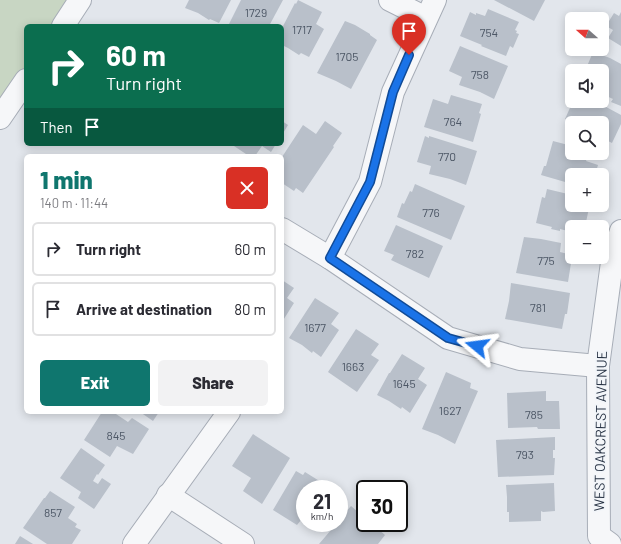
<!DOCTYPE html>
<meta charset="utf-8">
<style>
:root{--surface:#fff;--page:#f2f2f3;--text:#2b2b33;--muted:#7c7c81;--line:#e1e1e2;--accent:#0f766e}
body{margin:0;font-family:Barlow,sans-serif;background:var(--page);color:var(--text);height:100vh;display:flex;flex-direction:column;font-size:15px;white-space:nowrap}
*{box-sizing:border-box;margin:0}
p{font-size:13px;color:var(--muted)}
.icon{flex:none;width:22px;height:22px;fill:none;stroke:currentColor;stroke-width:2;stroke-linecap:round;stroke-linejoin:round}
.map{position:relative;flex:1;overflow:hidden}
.sheet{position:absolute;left:24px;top:154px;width:260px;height:260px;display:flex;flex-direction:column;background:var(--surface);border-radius:6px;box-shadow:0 2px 10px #0003}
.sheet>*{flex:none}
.guide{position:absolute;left:24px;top:24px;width:260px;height:122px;border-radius:6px;box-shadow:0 2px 10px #0003;background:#0b6e4f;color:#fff;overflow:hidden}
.needle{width:26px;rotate:291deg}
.controls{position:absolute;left:565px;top:12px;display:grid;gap:8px}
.controls a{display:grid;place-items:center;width:44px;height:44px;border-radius:6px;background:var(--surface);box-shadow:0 2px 10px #0003;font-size:20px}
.speed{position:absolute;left:296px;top:480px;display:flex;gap:8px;font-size:20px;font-weight:700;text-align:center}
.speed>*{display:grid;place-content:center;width:52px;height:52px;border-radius:50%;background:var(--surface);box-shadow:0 2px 10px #0003;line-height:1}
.speed small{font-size:10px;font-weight:400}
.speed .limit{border:2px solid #111;border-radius:6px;background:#fff;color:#111}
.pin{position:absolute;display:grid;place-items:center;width:34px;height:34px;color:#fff;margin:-41px -17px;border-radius:50% 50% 50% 0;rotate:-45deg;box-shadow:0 0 4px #0007}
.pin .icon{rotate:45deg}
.me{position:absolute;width:44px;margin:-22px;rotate:286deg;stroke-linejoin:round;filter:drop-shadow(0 0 3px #0008)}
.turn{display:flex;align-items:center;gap:14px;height:84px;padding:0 16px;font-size:18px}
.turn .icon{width:52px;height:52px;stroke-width:2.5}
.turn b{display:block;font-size:28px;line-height:34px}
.then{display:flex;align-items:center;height:38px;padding:0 16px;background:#0003;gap:8px;font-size:15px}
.round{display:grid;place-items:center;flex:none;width:42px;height:42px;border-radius:6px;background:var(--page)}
.summary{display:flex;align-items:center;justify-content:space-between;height:68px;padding:0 16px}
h1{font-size:24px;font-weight:800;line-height:30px;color:var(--accent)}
.primary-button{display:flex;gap:8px;margin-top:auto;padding:8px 16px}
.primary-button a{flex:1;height:46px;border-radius:6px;background:var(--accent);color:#fff;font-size:16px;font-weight:800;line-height:46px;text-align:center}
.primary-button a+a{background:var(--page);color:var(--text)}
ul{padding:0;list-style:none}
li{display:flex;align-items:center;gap:12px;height:54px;margin:0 8px 6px;padding:0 8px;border:2px solid var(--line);border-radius:6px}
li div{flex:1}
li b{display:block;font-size:15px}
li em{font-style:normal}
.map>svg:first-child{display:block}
.green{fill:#c8d6c3}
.building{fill:#b9c0ca}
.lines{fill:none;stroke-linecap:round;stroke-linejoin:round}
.minor-casing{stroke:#a7adb7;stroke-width:24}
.minor{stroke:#f6f7f9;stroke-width:22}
.route-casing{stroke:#114b97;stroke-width:10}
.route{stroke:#1a73e8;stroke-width:7}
.labels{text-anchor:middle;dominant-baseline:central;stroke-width:3.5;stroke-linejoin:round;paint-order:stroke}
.number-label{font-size:12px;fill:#4d5766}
.street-label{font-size:14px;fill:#293445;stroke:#f2f5f9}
</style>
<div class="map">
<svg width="621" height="544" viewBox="0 0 621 544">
<rect width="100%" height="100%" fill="#e2e6ec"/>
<path class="green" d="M0,0H71L53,26H26V65L0,103Z"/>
<g class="building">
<path d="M189,0H231L219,23L210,19L209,20L198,13L185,8Z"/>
<path d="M241,0H283L269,26H234L229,24Z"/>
<path d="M298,0L322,12L316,24L324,29L309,57L301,53L299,55L288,48L282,45V28L295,3L296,4Z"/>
<path d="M494,0H545L534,21Z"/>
<path d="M488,9L519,22L515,30L517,31L516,33L519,34L513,48L510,46L506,56L481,46L482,45L460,36L470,12L476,15V13L485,16Z"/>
<path d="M621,12V46L608,38L613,30L606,26L614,13L619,16Z"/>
<path d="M345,21L355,25L370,34V35L377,40L351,89L336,81L317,73Z"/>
<path d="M460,46L508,66L494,99L480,92L459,85L462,77L449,71Z"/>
<path d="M593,52L610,58L621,64V106L611,102L613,99L602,94V71H585Z"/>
<path d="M451,95L482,104L479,113L481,114L473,142L424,127L433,99L448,104Z"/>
<path d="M573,101H595L621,115V124L612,143L602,138V123H572V134L567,131L571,122L565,119Z"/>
<path d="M282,121L288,125L282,135Z"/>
<path d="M325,121L342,133L333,146L334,147L303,193L296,188L294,191L282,183V157L303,125L316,134Z"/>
<path d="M425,136L429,138V136L477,151L466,185L450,179L429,174L431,166L417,162Z"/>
<path d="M553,141L572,146V153H589L586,161L598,165L595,175H572V184L541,175L544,166H546Z"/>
<path d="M231,144H276L271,152L262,146L255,156H249Z"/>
<path d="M415,184L465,206L451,240L397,217L402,203L404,204L410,191L412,192Z"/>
<path d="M547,189L572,195V205L589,208L585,227H572V232L560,229V231L551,229L552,227L536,223L542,197L545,198Z"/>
<path d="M396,225L443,246L429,278L391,260L394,255L384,251Z"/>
<path d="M524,237L541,239L561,243L560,252L572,255V257L568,282L516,273Z"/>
<path d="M282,280L294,288L287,298L294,303L282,322Z"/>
<path d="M511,283L570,293L567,314H565L562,329L505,319L509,301Z"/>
<path d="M315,298L339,313L331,324L339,330L321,357L313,351L312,353L302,345L289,338Z"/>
<path d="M356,329L379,344L371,355L379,360L357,392L328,372Z"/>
<path d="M402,354L425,368L418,379L427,385L410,413L402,407L401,409L389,401L377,395L389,373H390Z"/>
<path d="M446,372L471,383L470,388L478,391L455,444L438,435L422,429Z"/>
<path d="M546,391V401H559L560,429H538L537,427L508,428L507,393Z"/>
<path d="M102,412H113L128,422L132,418L149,429L133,454L117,446L110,457L84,440Z"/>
<path d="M140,412H159L153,421Z"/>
<path d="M253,434L290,458L262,504L243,491L251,478L232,466Z"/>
<path d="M555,437V450H553V458H555L554,475L498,477L496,440Z"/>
<path d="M81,448L105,465L98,475L97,474L93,481L98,484L102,478L111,484L94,509L78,498L81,492L60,478Z"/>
<path d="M296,471L303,475L305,472L329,487L328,489H305V518L303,521L301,520L297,525L273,510Z"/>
<path d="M554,483L555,511L543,512L541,511V521L509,522V512H507V497L506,485Z"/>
<path d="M50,491L75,507L68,518L77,524L75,527L81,530L72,544H47L23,528L44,498H45Z"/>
<path d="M351,506L365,518V523H371L385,535L378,544H319L337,523H339V520Z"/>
<path d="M20,536L33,544H15Z"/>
</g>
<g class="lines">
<defs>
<g id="minor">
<path d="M390,0L426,18"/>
<path d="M63,26L80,0"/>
<path d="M0,118L26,80"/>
<path d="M282,229L330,258L448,338L520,359L598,366"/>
<path d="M330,258L370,182L393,92L435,0"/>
<path d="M168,495L243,544"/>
<path d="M134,544L229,412"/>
<path d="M610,544L599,536L598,366L613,255L621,231"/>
</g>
</defs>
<use href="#minor" class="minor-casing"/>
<use href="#minor" class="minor"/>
</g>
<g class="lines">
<defs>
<path id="route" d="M409,55L393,92L370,182L330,258L448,338L477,346"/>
</defs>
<use href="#route" class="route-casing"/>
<use href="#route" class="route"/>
</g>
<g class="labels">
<g class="number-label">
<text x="256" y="12">1729</text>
<text x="302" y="29">1717</text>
<text x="489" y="32">754</text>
<text x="347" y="56">1705</text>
<text x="480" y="74">758</text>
<text x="453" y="121">764</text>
<text x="447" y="156">770</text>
<text x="431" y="212">776</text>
<text x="415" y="253">782</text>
<text x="546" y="260">775</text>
<text x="538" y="307">781</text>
<text x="315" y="327">1677</text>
<text x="353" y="366">1663</text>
<text x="404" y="383">1645</text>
<text x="450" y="410">1627</text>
<text x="534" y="414">785</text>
<text x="116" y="435">845</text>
<text x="525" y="454">793</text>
<text x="53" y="512">857</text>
</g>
<g class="street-label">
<text transform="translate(600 431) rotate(-89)">WEST OAKCREST AVENUE</text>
</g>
</g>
</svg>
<div class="controls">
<a><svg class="needle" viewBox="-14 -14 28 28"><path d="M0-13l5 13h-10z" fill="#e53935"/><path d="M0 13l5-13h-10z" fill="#7c7c81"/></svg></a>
<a><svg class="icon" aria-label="sound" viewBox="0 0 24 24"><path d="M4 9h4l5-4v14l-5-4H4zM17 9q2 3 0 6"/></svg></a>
<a><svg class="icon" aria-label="search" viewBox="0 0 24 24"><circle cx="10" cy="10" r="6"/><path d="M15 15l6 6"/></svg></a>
<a>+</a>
<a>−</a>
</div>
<div class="speed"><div>21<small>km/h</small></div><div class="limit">30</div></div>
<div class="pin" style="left:409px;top:55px;background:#d93025"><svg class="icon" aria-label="arrive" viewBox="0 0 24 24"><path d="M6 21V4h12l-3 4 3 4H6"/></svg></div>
<svg class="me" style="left:477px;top:346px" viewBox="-20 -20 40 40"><path d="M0-17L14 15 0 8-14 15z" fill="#1a73e8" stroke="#fff" stroke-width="4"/></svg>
<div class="guide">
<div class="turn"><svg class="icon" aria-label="right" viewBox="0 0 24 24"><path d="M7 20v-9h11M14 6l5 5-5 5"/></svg><div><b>60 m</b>Turn right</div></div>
<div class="then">Then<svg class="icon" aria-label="arrive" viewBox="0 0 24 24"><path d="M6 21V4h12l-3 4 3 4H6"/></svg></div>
</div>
<section class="sheet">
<div class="summary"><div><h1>1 min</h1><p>140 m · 11:44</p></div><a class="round" style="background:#d93025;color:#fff"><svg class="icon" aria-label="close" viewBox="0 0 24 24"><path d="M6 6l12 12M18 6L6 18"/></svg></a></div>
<ul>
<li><svg class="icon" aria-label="right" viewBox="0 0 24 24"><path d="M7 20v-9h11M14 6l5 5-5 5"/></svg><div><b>Turn right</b></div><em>60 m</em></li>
<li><svg class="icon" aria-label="arrive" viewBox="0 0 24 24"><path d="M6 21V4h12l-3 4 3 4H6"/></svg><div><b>Arrive at destination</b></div><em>80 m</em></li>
</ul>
<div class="primary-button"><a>Exit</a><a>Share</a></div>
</section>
</div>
